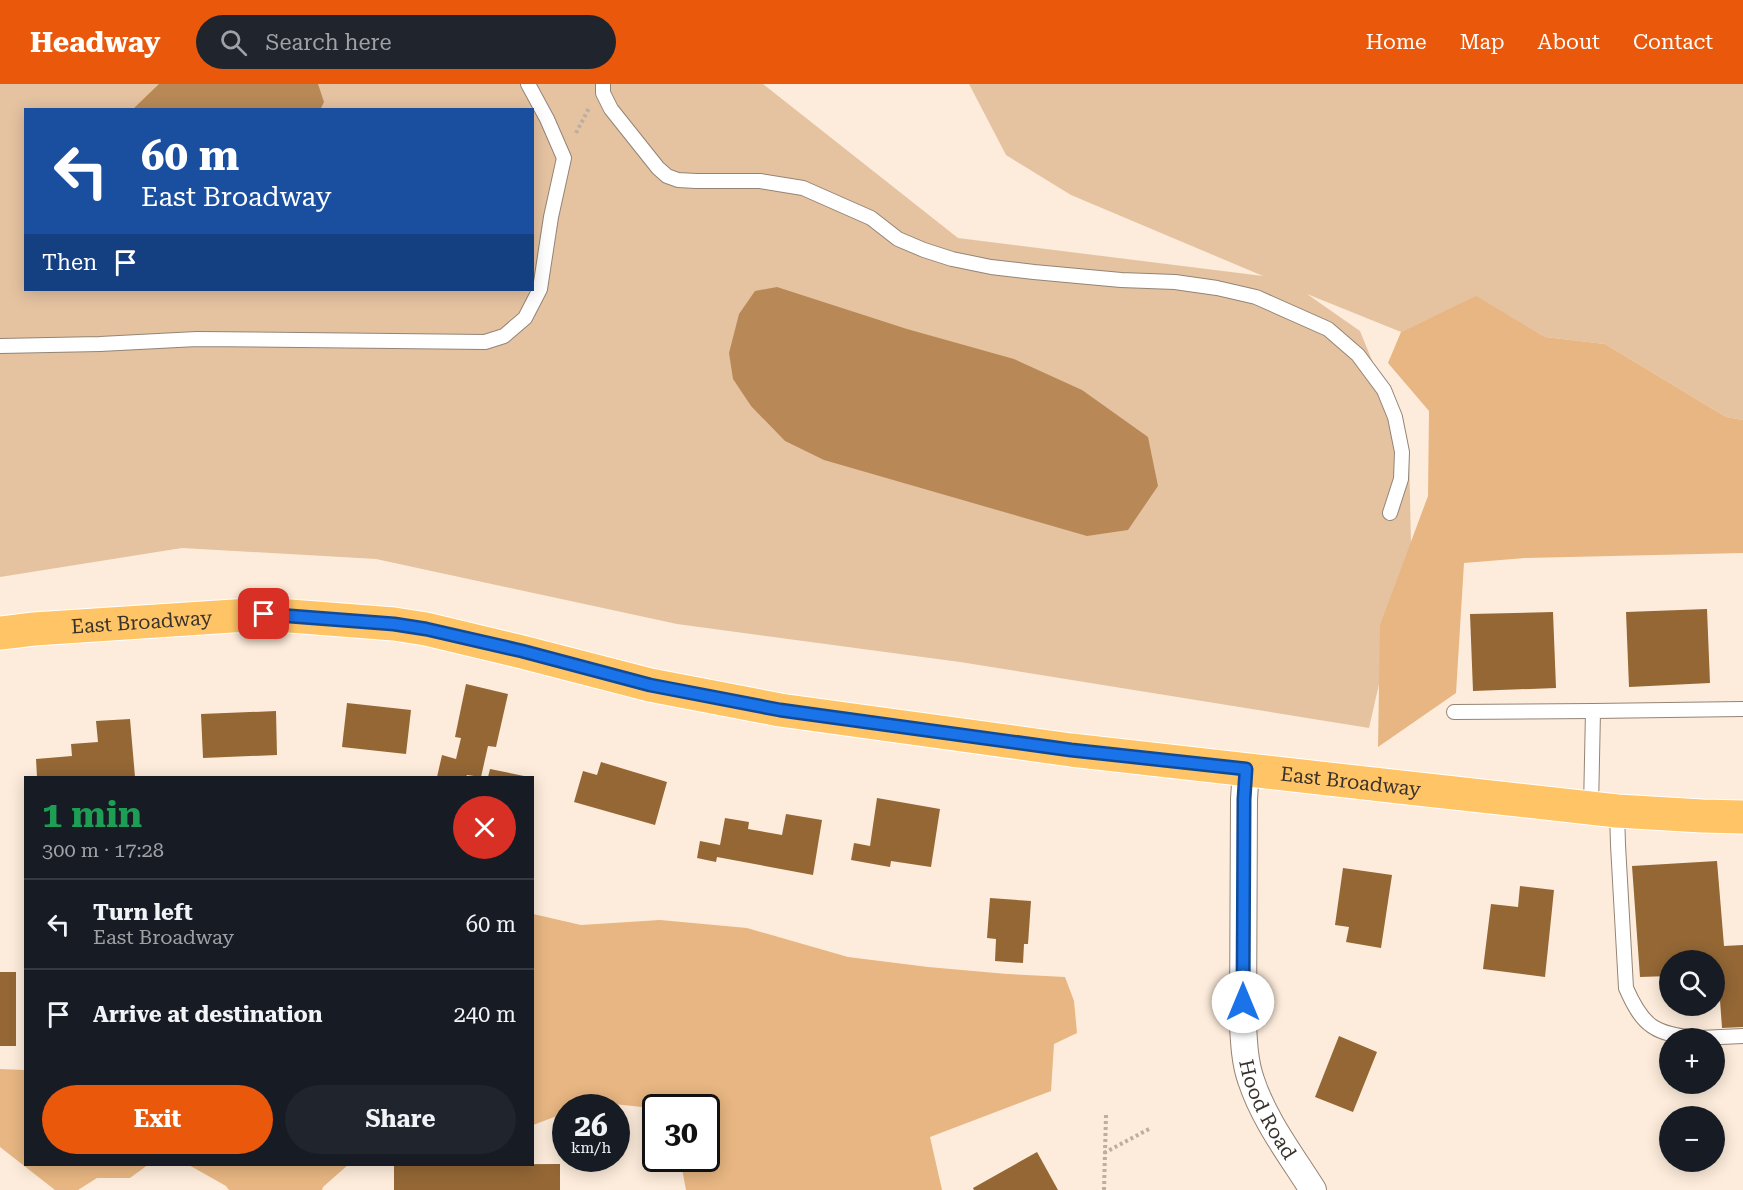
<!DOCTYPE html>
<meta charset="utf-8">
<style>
:root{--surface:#171b24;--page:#20242c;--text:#f1f3f6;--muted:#9ea1a6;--line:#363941;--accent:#ea580c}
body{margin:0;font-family:"Roboto Serif",serif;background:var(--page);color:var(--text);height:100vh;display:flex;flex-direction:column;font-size:22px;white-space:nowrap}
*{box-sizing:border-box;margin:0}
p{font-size:20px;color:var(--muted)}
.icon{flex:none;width:33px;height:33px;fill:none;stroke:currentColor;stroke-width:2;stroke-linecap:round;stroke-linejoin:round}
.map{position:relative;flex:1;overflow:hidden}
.details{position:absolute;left:24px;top:692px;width:510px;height:390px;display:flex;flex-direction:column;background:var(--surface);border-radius:0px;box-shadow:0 3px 15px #0003}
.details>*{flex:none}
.top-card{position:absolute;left:24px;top:24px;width:510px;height:183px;border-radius:0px;box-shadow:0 3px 15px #0003;background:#1a4fa0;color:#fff;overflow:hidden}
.fabs{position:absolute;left:1659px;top:866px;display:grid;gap:12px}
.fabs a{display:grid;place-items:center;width:66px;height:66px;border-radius:50%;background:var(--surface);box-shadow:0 3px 15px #0003;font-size:30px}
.speed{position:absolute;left:552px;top:1010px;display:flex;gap:12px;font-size:30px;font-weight:700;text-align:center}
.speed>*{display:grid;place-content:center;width:78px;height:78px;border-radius:50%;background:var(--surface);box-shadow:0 3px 15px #0003;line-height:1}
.speed small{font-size:15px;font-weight:400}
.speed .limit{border:3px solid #111;border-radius:9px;background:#fff;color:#111}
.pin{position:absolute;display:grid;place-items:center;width:51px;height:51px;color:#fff;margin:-26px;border-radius:12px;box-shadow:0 3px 9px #0006}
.me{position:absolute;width:66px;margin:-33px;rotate:0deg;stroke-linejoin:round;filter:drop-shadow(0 0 4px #0008)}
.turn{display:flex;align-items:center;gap:21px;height:126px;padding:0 18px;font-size:27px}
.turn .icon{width:78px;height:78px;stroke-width:2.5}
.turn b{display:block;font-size:42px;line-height:51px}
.then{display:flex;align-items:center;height:57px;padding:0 18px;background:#0003;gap:12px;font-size:22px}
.round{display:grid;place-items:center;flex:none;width:63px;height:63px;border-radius:32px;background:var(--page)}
.summary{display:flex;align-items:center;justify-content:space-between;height:102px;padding:0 18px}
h1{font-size:36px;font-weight:700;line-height:45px;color:#1e9e55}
.cta{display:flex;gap:12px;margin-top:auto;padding:12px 18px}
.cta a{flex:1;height:69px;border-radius:36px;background:var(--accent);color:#fff;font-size:24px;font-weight:700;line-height:69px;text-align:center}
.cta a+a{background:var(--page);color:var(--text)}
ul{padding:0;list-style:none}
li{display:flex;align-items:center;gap:18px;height:90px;padding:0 18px;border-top:2px solid var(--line)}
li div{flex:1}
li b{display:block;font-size:22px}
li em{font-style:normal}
header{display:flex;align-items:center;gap:36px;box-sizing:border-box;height:84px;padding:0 30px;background:var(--accent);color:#fff}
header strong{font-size:28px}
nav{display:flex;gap:33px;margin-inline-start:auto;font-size:21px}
.search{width:420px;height:54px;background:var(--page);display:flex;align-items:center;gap:15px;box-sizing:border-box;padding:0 21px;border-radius:33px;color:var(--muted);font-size:22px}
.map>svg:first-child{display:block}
.green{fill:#e5c3a1;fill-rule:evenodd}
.forest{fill:#e7b682}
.water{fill:#b88957}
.building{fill:#946735}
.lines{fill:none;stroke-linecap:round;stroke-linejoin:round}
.service-casing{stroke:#948475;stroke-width:16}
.minor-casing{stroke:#948475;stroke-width:28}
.primary-casing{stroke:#fff;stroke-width:35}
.path{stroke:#bcaea1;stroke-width:4;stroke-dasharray:3 3;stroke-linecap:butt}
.service{stroke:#fff;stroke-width:14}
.minor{stroke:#fff;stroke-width:26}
.primary{stroke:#fec466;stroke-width:33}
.route-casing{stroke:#114b97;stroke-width:15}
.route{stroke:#1a73e8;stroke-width:10}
.labels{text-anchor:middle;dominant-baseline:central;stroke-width:6;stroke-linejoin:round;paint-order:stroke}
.street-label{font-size:20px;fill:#39322c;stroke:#fcfcfc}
</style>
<header>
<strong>Headway</strong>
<div class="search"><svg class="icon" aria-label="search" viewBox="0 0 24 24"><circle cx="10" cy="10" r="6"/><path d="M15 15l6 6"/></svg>Search here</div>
<nav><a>Home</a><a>Map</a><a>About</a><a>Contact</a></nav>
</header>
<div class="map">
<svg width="1743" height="1106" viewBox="0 0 1743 1106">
<rect width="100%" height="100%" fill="#fdecdb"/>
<path class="green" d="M0,0H763L958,154L1263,192L1071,111L1006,71L969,0H1743V336L1726,333L1605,260L1545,253L1476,213L1401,248L1307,210L1360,247L1409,367L1411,460L1369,644L960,578L677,540L376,475L182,464L0,493ZM26,26H532V206H26Z"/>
<g class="forest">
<path d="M1476,212L1545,253L1605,260L1726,333L1743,336V469L1525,474L1464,479L1456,609L1378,663L1380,541L1428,412L1429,327L1388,279L1401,248Z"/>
<path d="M533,830L581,841L660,836L747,844L848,873L928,883L1007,890L1065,893L1074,917L1077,949L1054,960L1051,1007L930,1053L942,1106H686L680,1074H706V1023H656L655,1031L642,1023L595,1018L581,1023H566L565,1029L533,1041Z"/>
<path d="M0,985L25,986L26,1080H149L130,1094H97L78,1106H55L0,1063Z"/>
<path d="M187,1080H349L323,1103L322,1106H229L226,1102Z"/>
</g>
<g class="water">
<path d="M159,0H318L324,18L320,26L133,25Z"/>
<path d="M777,203L907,245L1014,275L1082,306L1148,353L1158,402L1128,446L1087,452L824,376L785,357L751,322L733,295L729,269L739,230L755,207Z"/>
</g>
<g class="building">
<path d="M1707,525L1710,599L1629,603L1626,528Z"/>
<path d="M1553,528L1556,604L1473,607L1470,530Z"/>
<path d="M466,600L508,610L496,663L488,662L481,693L467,691L466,693H437L442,671L456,675L461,654L455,653Z"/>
<path d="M347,619L411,626L406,670L342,663Z"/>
<path d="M276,627L277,671L203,674L201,630Z"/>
<path d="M130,635L135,693H37L36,675L72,672L71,660L98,658L96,637Z"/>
<path d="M601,678L667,698L655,741L574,718L583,687L597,691Z"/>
<path d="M490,685L524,692V693H488Z"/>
<path d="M877,714L940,725L931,783L891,777L890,783L851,776L854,759L870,762Z"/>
<path d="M786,730L822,736L813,791L717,773L716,778L697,774L700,757L720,761L725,734L749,738L748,745L782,751Z"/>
<path d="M1717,777L1724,862L1743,861V943L1722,944L1718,888L1714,889V876H1670V892L1640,893L1632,782Z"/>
<path d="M1343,784L1392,791L1381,864L1346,858L1349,843L1335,841Z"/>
<path d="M1520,802L1554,806L1545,893L1483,885L1491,820L1518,823Z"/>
<path d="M990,814L1031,817L1028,860H1024L1023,879L995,877L996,855L987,854Z"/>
<rect x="0" y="888" width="16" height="74"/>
<path d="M1339,952L1377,968L1353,1028L1315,1013Z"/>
<path d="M1037,1068L1058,1106H974L973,1104Z"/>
<path d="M560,1080V1106H394V1081Z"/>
</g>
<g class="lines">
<defs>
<g id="service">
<path d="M603,0V9L611,25L658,84L667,92L678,96L696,97H760L803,104L871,134L898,155L924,166L952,175L991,183L1034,188L1121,196L1175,198L1217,204L1256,213L1328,245L1358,271L1384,306L1395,333L1402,368L1401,395L1390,429"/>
<path d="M0,262L100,260L197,255L485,258L504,252L525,234L540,205L551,133L564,74L547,35L528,0"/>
<path d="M1454,628L1593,627"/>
<path d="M1591,724L1593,627L1743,625"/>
<path d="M1617,727L1618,761L1626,904C1643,943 1655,950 1696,954"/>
<path d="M1700,954L1743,952"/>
</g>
<g id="minor">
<path id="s1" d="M1246,685L1244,715L1243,941C1244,960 1245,979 1251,996C1264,1036 1291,1071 1313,1106"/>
</g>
<g id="primary">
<path id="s2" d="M0,549L34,545L264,530L394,540L426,545L522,568L650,601L780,626L1071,666L1409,704L1617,727L1702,732L1743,733"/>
</g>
</defs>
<use href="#service" class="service-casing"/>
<use href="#minor" class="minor-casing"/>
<use href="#primary" class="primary-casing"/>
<g class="path">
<path d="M576,49L589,24"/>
<path d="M1104,1069L1149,1045"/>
<path d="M1104,1106L1106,1031"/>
</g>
<use href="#service" class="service"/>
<use href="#minor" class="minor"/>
<use href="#primary" class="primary"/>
</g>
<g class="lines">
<defs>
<path id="route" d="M264,530L394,540L426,545L522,567L650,601L780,626L1071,666L1246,685L1244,715L1243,918"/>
</defs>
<use href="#route" class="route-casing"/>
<use href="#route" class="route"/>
</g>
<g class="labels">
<g class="street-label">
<text stroke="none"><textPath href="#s2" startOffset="142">East Broadway</textPath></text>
<text stroke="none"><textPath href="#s2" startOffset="1366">East Broadway</textPath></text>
<text stroke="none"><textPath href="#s1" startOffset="345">Hood Road</textPath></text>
</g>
</g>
</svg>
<div class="fabs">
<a><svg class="icon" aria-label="search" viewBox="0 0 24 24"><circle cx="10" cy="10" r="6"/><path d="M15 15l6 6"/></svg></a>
<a>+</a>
<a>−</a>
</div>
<div class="speed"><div>26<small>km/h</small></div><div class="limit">30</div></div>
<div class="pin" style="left:264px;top:530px;background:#d93025"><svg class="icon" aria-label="arrive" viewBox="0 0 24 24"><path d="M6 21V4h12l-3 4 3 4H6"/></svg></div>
<svg class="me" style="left:1243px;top:918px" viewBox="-20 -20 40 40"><circle r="19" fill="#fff"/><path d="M0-13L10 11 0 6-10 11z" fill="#1a73e8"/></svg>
<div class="top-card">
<div class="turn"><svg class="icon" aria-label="left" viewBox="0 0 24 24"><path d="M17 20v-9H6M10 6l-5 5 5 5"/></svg><div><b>60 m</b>East Broadway</div></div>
<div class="then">Then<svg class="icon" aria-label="arrive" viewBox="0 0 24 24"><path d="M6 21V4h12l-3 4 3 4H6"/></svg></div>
</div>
<section class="details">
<div class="summary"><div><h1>1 min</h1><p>300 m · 17:28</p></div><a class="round" style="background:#d93025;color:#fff"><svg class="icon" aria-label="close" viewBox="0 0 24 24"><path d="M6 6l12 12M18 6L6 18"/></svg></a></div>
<ul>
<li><svg class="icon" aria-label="left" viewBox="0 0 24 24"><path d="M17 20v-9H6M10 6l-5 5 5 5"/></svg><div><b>Turn left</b><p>East Broadway</p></div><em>60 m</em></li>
<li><svg class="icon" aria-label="arrive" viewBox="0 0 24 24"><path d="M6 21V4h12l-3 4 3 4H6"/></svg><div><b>Arrive at destination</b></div><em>240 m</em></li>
</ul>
<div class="cta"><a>Exit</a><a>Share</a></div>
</section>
</div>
